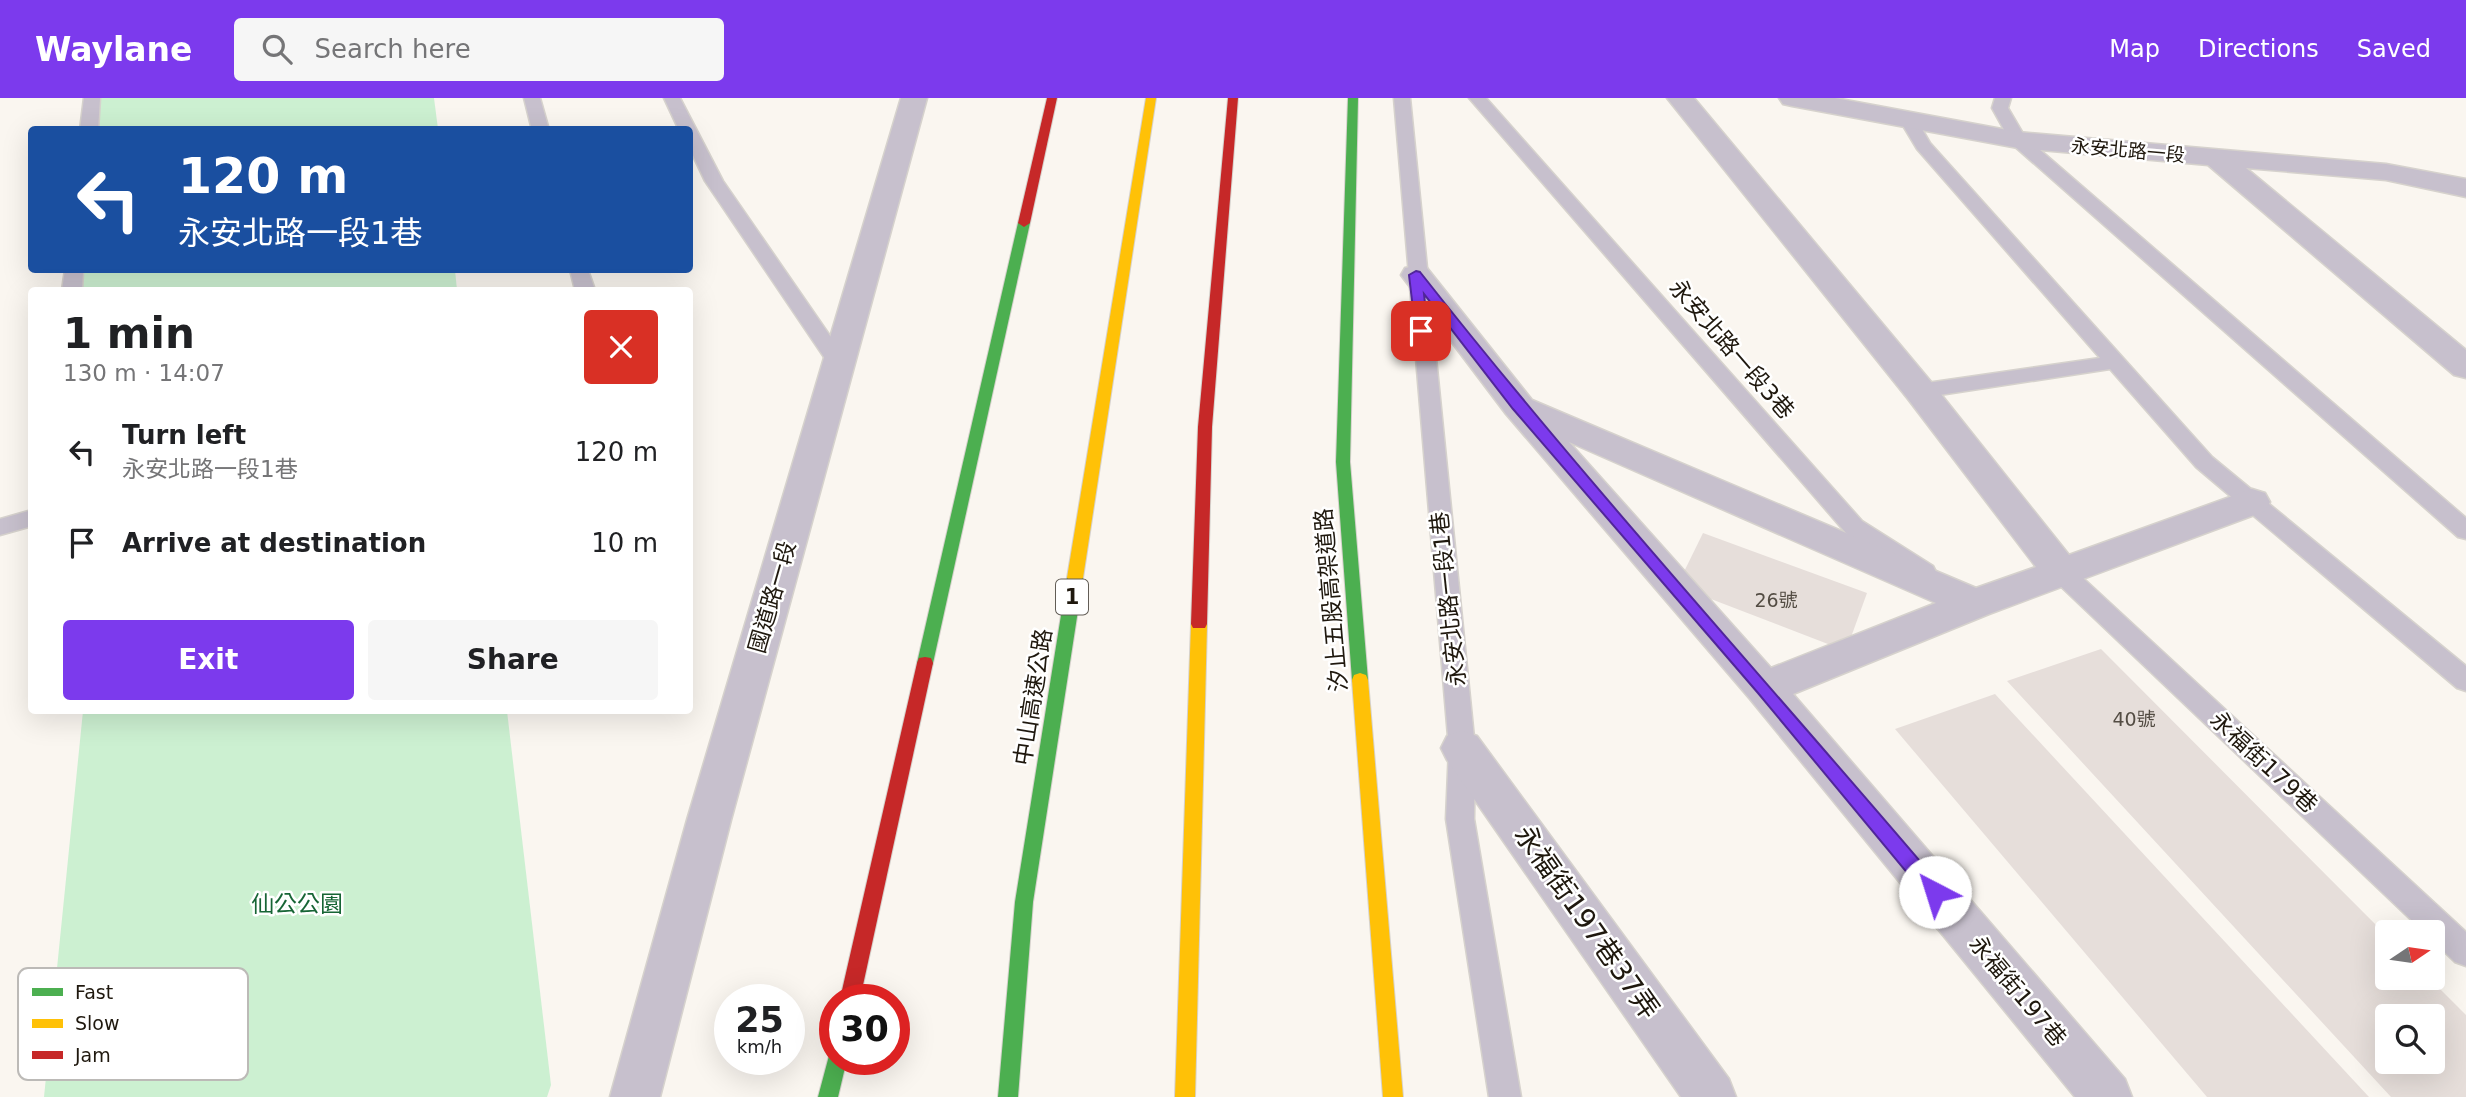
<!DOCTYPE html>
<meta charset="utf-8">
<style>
:root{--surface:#fff;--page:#f6f6f6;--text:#202124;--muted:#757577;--accent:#7c3aed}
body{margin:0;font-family:"DejaVu Sans","Noto Sans TC",sans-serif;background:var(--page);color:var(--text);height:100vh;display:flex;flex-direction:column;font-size:26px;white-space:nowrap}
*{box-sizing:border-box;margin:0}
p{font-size:23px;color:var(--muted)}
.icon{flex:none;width:38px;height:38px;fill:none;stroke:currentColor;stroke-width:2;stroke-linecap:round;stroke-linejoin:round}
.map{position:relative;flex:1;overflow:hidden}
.details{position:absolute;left:28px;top:189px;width:665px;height:427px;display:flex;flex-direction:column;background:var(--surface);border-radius:7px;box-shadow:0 7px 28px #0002}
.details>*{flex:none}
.top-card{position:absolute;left:28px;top:28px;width:665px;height:147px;border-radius:7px;box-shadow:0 7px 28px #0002;background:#1a4fa0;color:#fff;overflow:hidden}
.needle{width:46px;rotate:77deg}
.fabs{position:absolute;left:2375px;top:822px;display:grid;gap:14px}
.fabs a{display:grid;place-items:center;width:70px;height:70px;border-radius:7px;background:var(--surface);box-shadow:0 7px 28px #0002;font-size:35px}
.speed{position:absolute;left:714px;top:886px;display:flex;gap:14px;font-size:35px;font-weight:700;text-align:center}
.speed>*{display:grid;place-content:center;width:91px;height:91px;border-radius:50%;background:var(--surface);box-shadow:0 7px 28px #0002;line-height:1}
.speed small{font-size:18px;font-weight:400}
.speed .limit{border:10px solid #d22;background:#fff;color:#111}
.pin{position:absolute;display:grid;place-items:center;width:60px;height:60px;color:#fff;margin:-30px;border-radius:14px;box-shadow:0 4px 10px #0006}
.me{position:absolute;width:77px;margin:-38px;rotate:320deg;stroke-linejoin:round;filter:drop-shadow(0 0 5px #0008)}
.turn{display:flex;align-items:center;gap:24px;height:147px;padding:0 35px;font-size:32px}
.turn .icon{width:91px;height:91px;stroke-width:2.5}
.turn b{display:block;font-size:49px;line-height:60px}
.round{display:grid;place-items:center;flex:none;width:74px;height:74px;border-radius:7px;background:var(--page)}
.head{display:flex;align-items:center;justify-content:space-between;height:119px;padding:0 35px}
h1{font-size:42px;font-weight:700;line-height:52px}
.action{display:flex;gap:14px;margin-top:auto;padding:14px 35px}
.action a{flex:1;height:80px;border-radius:7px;background:var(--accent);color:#fff;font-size:28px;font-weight:700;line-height:80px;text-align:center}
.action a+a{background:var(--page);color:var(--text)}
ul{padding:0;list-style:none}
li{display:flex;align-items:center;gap:21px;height:91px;padding:0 35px}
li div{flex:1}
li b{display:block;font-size:26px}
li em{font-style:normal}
header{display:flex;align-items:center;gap:42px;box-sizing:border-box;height:98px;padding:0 35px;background:var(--accent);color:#fff}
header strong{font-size:33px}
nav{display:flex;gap:38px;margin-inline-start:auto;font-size:24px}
.search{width:490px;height:63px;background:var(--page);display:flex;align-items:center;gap:18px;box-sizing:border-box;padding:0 24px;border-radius:7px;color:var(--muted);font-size:26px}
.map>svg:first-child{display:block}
.green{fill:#ccf0d1}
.building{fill:#e6deda;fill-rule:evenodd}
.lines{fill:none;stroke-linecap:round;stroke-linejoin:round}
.lane-casing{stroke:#d6d2cd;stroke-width:3}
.street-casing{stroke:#d6d2cd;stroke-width:3}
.fast-casing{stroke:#d6d2cd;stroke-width:2}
.slow-casing{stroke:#d6d2cd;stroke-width:2}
.jam-casing{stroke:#d6d2cd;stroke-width:2}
.lane{fill:#c7c0cd;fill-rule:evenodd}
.street{fill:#c7c0cd;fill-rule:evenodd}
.fast{fill:#4caf50;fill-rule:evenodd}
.slow{fill:#ffc107;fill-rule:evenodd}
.jam{fill:#c62828;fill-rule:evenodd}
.route{fill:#7c3aed;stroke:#51269a;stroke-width:2}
.labels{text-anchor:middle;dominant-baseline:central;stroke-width:5;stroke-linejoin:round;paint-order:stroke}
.far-street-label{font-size:19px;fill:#1f180e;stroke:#fff}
.number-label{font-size:19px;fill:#534c43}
.shield{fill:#fff;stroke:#625d56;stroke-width:2}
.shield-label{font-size:21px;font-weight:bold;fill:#1f180e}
.street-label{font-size:23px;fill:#1f180e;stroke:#fff}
.park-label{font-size:23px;fill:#176535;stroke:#fff}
.near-street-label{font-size:28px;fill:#1f180e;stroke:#fff}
.key{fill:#fff;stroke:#bcbab7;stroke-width:2}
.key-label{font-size:19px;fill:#1f180e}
</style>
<header>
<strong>Waylane</strong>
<div class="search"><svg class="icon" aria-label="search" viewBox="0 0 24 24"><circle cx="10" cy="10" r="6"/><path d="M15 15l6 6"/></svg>Search here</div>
<nav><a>Map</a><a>Directions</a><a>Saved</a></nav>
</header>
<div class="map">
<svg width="2466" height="999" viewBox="0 0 2466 999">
<rect width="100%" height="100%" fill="#faf6f0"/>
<g class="green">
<path d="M100,0H434L438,31L97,32Z"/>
<path d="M83,172H455L457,192H80Z"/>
<path d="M83,613H507L551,987L547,999H44Z"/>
</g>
<g class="building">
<path d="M1703,435L1867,495L1846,553L1677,488Z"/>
<path d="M2101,551L2387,838V880H2429L2466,917V999H2391L2007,583ZM2387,919H2432V964H2387Z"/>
<path d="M1995,596L2369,999H2207L1895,631Z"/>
</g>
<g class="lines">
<defs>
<g id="lane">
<path d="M84,0H100L98,32H80Z"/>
<path d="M524,0H540L549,32H532Z"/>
<path d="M664,0H680L723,83L846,261L849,266L846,271H832L705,83L690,51V32H679Z"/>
<path d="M1394,0H1410L1475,650L1474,721L1521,999H1489L1446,721L1449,650Z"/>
<path d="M1469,0H1486L1862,423L1933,468L1936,474L1933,480L1924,483L1915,480L1846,435Z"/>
<path d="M1995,0H2011L2008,10L2025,39L2466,420V441L2458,439L2012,46L1992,10Z"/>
<path d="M1908,16L1914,17L1930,45L2212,359L2466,568V593L2457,590L2196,369L2110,271L1920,300L1912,298L1909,293L1912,288L1920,286L2100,260L1917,51L1899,21Z"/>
<path d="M65,172H83L82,192H62Z"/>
<path d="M570,172H588L595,192H575Z"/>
<path d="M32,412V428L0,437V421Z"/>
<path d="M2062,466L2071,469L2466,834V868L2455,864L2432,842V835H2425L2053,481L2050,475L2053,469Z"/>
</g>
<g id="street">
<path d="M901,0H927L731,722L660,999H610L687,722Z"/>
<path d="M1667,0H1694L1932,285L2069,457L2252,391L2265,395L2270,404L2265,413L1989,516L1793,596L2125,981L2132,999H2075L1750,601L1506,316L1401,177L1405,170L1416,168L1427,170L1532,302L1976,490L2036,469L1908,301ZM1569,344L1936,505L1771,570Z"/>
<path d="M1779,0H1835L2018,34L2386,66L2466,81V99L2386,82L2246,70L2466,252V280L2454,277L2208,67L2018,50L1792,8L1783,6Z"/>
<path d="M1462,633L1477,638L1729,981L1736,999H1681L1447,662L1441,650L1447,638Z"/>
</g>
<g id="fast">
<path d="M1348,0H1358L1350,364L1368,582L1366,587H1354L1352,582L1336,364Z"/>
<path d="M1024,121L1030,125L933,565L931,570H919L917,565L1018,125Z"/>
<path d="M1075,474L1083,480L1033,804L1018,999H998L1015,804L1067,480Z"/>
<path d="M835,952V961H847L838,999H818L830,954Z"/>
</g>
<g id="slow">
<path d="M1146,0H1156L1083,480L1075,486L1067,480Z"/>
<path d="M1199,520L1205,522L1207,526L1195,999H1175L1191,526L1193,522Z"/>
<path d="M1360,575L1366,577L1368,582L1403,999H1383L1352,582L1354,577Z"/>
</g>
<g id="jam">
<path d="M1047,0H1057L1030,125L1024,129L1018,125Z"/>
<path d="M1228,0H1238L1212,329L1207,526L1205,530H1193L1191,526L1198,329Z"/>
<path d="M925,559L931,560L933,565L860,901H840L917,565L919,560Z"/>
</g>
</defs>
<use href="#lane" class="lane-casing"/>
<use href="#street" class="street-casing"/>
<use href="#fast" class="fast-casing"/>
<use href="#slow" class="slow-casing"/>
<use href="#jam" class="jam-casing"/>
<use href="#lane" class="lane"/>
<use href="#street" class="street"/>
<use href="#fast" class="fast"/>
<use href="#slow" class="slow"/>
<use href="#jam" class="jam"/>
</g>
<path class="route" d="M1416,173L1420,174C1586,385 1768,584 1942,789L1945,794L1942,800L1935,803L1928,800L1758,595L1513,311L1424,196L1428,233L1416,236L1409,177Z"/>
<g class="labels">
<g class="far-street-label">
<text transform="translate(2128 52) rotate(5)">永安北路一段</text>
</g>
<g class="number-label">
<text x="1776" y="502">26號</text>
<text x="2134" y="621">40號</text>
</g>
<rect class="shield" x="1056" y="481.5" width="32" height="35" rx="5"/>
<g class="shield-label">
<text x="1072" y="499">1</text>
</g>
<g class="street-label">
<text transform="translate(1732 251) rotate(49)">永安北路一段3巷</text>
<text transform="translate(772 499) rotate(-74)">國道路一段</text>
<text transform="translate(1448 501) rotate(-96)">永安北路一段1巷</text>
<text transform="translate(1331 502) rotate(-95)">汐止五股高架道路</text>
<text transform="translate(1033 599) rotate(-81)">中山高速公路</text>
<text transform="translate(2264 664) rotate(43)">永福街179巷</text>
<text transform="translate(2018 893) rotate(50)">永福街197巷</text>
</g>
<g class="park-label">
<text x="297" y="806">仙公公園</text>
</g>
<g class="near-street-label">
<text transform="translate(1587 824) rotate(55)">永福街197巷37弄</text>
</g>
</g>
<rect x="18" y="870" width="230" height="112" rx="10" class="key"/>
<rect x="32" y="890" width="31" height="8" fill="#4caf50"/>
<rect x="32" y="921" width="31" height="9" fill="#ffc107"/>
<rect x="32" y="953" width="31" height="8" fill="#c62828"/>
<g class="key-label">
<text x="75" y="901">Fast</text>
<text x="75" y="932">Slow</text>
<text x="75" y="964">Jam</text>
</g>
</svg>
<div class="fabs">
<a><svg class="needle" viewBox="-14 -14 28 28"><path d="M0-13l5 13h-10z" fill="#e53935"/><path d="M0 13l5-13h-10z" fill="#757577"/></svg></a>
<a><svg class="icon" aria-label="search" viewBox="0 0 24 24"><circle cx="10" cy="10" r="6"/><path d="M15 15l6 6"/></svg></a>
</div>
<div class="speed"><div>25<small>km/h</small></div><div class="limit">30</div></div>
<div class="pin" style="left:1421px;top:233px;background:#d93025"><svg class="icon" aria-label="arrive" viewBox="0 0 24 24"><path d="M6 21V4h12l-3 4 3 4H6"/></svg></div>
<svg class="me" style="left:1935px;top:794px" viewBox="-20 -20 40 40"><circle r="19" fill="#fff"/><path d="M0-13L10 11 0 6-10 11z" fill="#7c3aed"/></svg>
<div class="top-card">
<div class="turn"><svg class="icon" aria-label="left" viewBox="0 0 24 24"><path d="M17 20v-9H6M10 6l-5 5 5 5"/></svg><div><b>120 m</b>永安北路一段1巷</div></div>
</div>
<section class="details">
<div class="head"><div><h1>1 min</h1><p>130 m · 14:07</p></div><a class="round" style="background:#d93025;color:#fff"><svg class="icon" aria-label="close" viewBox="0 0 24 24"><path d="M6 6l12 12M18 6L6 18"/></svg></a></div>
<ul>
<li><svg class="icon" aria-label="left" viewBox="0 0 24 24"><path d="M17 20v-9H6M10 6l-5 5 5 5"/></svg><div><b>Turn left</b><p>永安北路一段1巷</p></div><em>120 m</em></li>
<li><svg class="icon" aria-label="arrive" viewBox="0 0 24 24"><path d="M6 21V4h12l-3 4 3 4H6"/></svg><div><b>Arrive at destination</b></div><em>10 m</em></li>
</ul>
<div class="action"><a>Exit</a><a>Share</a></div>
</section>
</div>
